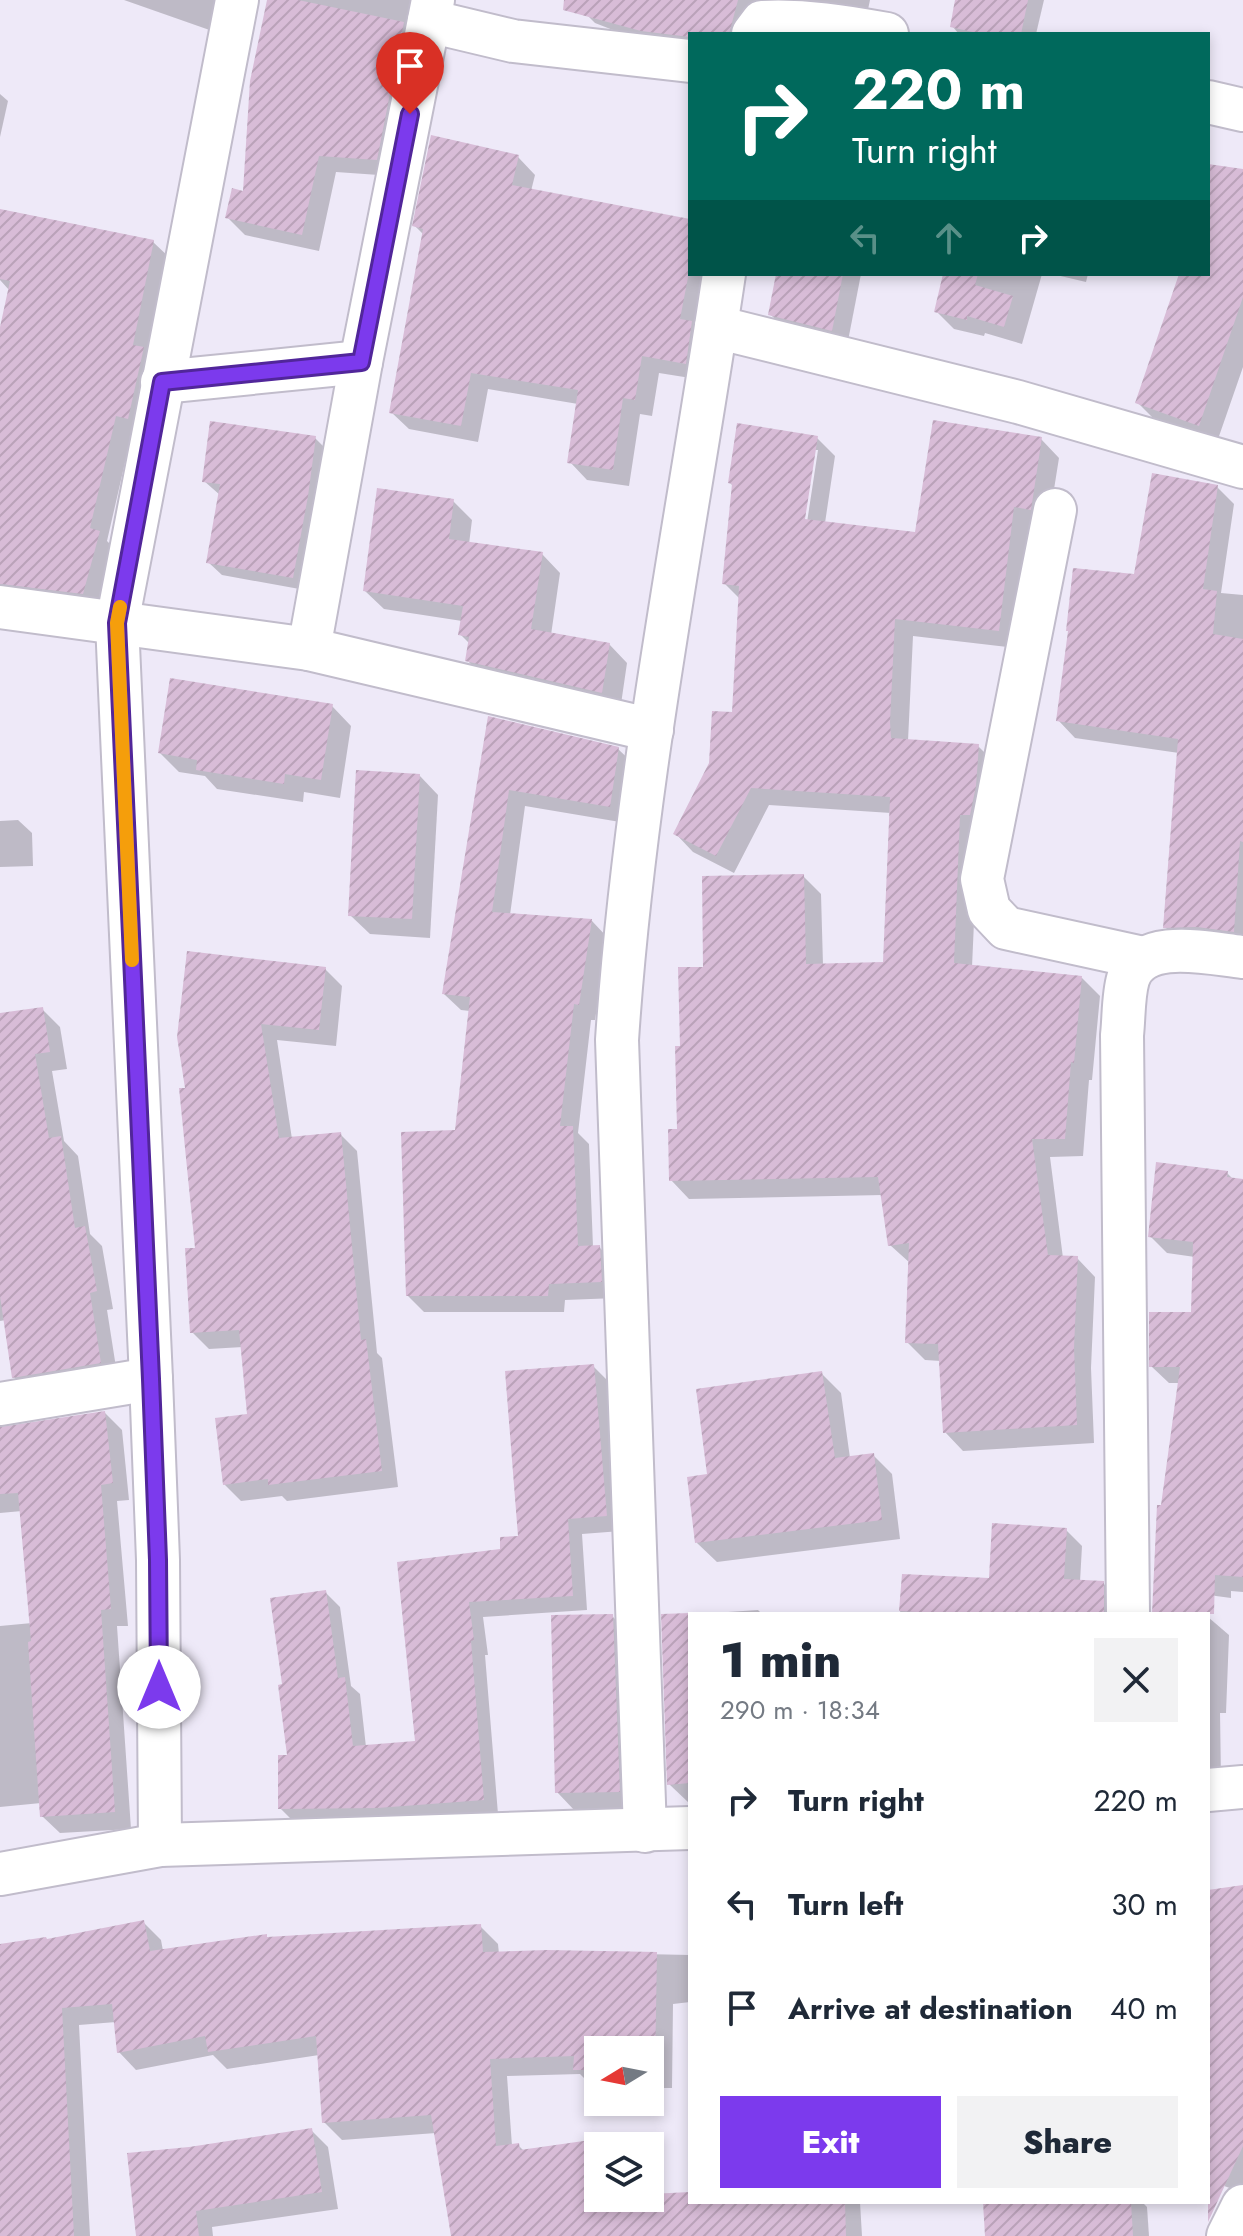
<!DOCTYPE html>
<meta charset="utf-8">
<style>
:root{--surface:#fff;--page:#f2f2f3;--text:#1f2937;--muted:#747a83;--accent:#7c3aed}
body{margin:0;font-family:Jost,sans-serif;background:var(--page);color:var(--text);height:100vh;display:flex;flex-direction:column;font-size:30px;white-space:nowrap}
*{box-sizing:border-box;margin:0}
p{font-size:26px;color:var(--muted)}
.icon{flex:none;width:44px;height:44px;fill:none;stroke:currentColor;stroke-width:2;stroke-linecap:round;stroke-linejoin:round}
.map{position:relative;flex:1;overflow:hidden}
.side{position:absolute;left:688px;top:1612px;width:522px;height:592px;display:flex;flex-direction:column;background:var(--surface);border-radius:0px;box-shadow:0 4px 12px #0003}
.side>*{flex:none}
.guide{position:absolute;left:688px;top:32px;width:522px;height:244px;border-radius:0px;box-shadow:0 4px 12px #0003;background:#00695c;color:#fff;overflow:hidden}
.needle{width:52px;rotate:260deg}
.tools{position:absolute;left:584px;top:2036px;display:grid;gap:16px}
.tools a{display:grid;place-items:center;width:80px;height:80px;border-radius:0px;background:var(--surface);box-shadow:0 4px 12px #0003;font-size:40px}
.pin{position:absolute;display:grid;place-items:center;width:68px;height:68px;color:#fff;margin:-82px -34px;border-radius:50% 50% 50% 0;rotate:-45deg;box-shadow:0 0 8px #0007}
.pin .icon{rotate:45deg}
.me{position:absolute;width:88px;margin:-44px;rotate:0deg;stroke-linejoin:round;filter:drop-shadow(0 0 6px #0008)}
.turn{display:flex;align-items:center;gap:28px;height:168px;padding:0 32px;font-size:36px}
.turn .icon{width:104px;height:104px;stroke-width:2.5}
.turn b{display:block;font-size:56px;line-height:68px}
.lanes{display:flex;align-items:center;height:76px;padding:0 32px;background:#0003;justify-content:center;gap:40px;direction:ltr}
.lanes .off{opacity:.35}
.round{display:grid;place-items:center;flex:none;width:84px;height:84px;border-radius:0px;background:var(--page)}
.headline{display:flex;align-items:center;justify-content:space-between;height:136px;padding:0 32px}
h1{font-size:48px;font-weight:800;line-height:60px}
.primary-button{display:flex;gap:16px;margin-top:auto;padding:16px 32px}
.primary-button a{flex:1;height:92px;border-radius:0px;background:var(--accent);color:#fff;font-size:32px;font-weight:800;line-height:92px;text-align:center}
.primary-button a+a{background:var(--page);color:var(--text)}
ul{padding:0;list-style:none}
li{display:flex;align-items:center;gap:24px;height:104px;padding:0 32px}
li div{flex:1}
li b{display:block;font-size:30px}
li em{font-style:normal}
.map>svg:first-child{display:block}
.shadow{fill:#0003;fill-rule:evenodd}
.building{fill:url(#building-hatch)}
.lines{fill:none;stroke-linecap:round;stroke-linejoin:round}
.minor-casing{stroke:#c1bccb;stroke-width:46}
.minor{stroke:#fff;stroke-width:42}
.route-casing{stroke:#51269a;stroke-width:20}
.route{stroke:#7c3aed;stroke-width:14}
.slow{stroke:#f59e0b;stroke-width:14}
</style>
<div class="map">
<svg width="1243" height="2236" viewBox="0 0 1243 2236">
<defs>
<pattern id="building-hatch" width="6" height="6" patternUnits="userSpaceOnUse" patternTransform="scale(2)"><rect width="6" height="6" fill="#d8bcd7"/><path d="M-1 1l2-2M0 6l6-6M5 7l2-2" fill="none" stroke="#baa2b9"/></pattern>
</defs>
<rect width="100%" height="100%" fill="#eee9f8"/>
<g class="shadow">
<path d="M124,0H228L218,33Z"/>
<path d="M269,0H424L393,176L336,172L319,251L245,235L228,218L245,193Z"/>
<path d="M580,0H870L866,19L750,34H690V51L625,38L618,32L595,23L578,6Z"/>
<path d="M957,0H1044L1036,34H959L952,26Z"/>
<path d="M0,94L8,101L0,137Z"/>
<path d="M518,157L535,175L531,191L690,221V274H709L703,380L659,373L652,416L640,414L629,486L587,480L570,462L578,404L488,389L478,442L409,429L391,412L424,235L415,226Z"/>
<path d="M1208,166L1243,171V367L1217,442L1156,421L1138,403L1181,274H1208Z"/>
<path d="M0,226L153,242L170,258L145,434L132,432L107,541L115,549L99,610L0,599V336L10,291L0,280Z"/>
<path d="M778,274H861L847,346L786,330L770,314Z"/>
<path d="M945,274H1042L1022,344L985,333L984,336L954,329L936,311Z"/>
<path d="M1052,274H1088L1086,282Z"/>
<path d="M315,438L328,451L305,590L222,575L208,562L220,495L204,481Z"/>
<path d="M817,438L835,456L825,523L917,534L1041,439L1059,458L1048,527L1016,648L913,636L908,741L978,746L996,764L978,832L972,967L1082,978L1100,996L1092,1080H1089L1083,1156L1050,1157L1063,1258H1077L1095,1277L1091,1368L1094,1443L963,1451L945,1432L941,1361L925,1360L907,1342L910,1263L890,1245L883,1195L689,1199L671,1180L679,1131L682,1048L705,968L803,876L821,894L823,965L885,964L891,813L769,805L734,873L693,852L675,833L734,715L740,599L724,583L734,487L730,483ZM814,450H818L806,529H802Z"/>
<path d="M1217,487L1234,504L1221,593L1243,595V947L1182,944L1165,927L1179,753L1075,738L1058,720L1136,576Z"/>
<path d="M453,501L472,520L469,544L542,554L560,573L551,635L609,644L627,663L620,711L485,679L467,660L470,644L460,634L462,621L384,609L365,591Z"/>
<path d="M332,706L351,726L340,798L304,792L303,802L217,789L205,776L179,772L160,753Z"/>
<path d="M489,718L618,749L635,765L626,823L525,806L510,915L592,921L608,938L595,1020H591L578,1133L589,1144L593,1247H599L616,1264L617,1298L565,1300L564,1312H424L408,1296L456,1132L470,1011L461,1010L444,994Z"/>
<path d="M419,775L438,795L430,938L370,934L350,915Z"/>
<path d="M18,820L32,833L33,866L0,867V821Z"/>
<path d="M325,969L342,986L336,1046L277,1040L292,1139L340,1134L357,1151L377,1353L382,1358L398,1487L287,1501L282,1496L241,1501L224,1484L249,1416L243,1347L209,1349L192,1332L197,1250L187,1090L179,1037Z"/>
<path d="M42,1009L60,1027L67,1069L52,1071L64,1141L78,1156L90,1234L102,1246L113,1309L107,1310L118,1380L32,1395L14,1377L6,1320L0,1321V1015Z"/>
<path d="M1227,1173L1234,1180L1243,1181V1592L1231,1591V1598L1171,1590L1162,1507L1180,1383H1169L1151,1366L1193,1314L1195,1257L1167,1253L1150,1236Z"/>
<path d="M593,1366L608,1381L621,1531L582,1534L587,1610L483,1617L488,1655H485L498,1814L295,1823L280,1808L289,1757L284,1686L325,1592L340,1607L351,1686L360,1694L366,1747L418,1742L400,1563L503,1551L521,1538Z"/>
<path d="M821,1373L841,1393L850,1458L873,1455L892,1474L900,1539L717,1562L697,1543L709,1476Z"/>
<path d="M105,1413L122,1430L129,1500L117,1501L128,1626H117L131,1829L60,1833L42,1816L41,1803L0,1807V1626L32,1623L22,1511L0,1513V1429Z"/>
<path d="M1066,1530L1082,1546L1080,1582L1103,1583L1119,1599V1614H900L903,1576L991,1580Z"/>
<path d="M758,1610L762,1614H698Z"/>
<path d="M690,1615V1803H689L669,1784Z"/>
<path d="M612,1616L632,1636L638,1811L576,1812L557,1792Z"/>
<path d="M1208,1617L1229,1635L1226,1713H1220L1221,1780L1208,1781Z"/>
<path d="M1243,1887V2193L1208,2180V1892Z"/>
<path d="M143,1922L161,1940L163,1951L266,1936L269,1939L480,1926L498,1944L499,1954L547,1952L690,1955V2002L673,2004L672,2088H650V2050H598V2087H593L580,2074L507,2076L512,2146L518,2145L525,2152L632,2136L642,2146H598V2198H650V2156L656,2196L690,2194V2202H860L862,2236H452L436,2133L342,2140L324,2122L319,2055L227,2069L213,2055L136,2070L119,2052L116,2022L79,2025L90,2236H0V1946L47,1941Z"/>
<path d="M312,2131L328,2147L338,2209L212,2227L213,2236H138L220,2145Z"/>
<path d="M985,2202H1142L1147,2207L1149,2236H987Z"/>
</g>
<g class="building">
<path d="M267,0H298L404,22L377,160L319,156L302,235L225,218L232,188L243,191L250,81Z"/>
<path d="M564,0H738L729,34H690V37L641,31L563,10Z"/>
<path d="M955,0H1028L1021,34H982L950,27Z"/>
<path d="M431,135L519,155L512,185L690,219V267L680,319L692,321L686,364L642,356L635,400L623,398L613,470L567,463L578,390L471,373L461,426L389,413L423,229L412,226Z"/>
<path d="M1208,164L1243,169V297L1199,426L1135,403L1179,274H1208Z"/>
<path d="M0,209L154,240L133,345L144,347L128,419L116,416L90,528L100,531L83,594L0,584V327L10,281L0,279Z"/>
<path d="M776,274H843L832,331L768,315Z"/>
<path d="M943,274H978L975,285L1013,296L1004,327L967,316V320L934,312Z"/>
<path d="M933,420L1042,437L1031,510L1014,507L999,631L895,619L890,722L891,738L979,744L976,786L970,815H960L954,963L1082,976L1074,1063L1071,1062L1065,1139H1032L1048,1255L1078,1256L1074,1348L1077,1425L943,1433L938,1344L905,1343L909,1243L888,1246L878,1177L669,1181L668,1129H677L675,1046H680L678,967H703L702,876L804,874L806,964L883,962L890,797L751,788L716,856L673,834L709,763L712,711L732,712L739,586L722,584L732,484L728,483L737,423L818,436L805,519L915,532Z"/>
<path d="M210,421L316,436L308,496L293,578L206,563L220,484L202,482Z"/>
<path d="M1152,473L1218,485L1203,589L1217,591L1213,634L1243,639V842L1240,841L1234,932L1197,927L1163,928L1178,739L1056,721L1068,631H1066L1073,568L1134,574Z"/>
<path d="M377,488L454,499L449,539L543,552L531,629L610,643L602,693L465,661L469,637L458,635L463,606L363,591Z"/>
<path d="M170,678L333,704L321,780L285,774L284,784L196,770L197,760L158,753Z"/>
<path d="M488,716L619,747L610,807L509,790L492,912L592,919L579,1005L574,1004L560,1126H573L578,1246L600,1245L602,1282L549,1284L548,1296H406L401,1132L455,1130L470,997L442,994Z"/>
<path d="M356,770L420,774L412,919L348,916Z"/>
<path d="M187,951L326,967L319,1030L261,1024L279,1138L341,1132L361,1340L366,1339L382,1471L268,1485V1479L223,1485L215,1418L247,1414L239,1330L190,1333L185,1248H195L179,1088H185L177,1037Z"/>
<path d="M43,1007L50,1052L35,1054L49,1138L61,1136L75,1228L85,1226L97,1291L90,1293L101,1363L12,1378L0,1296V1013Z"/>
<path d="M1156,1162L1228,1171L1227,1177L1243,1179V1577L1215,1575L1214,1614H1152L1157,1505H1161L1180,1367H1149V1312H1191L1193,1242L1148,1237Z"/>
<path d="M594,1364L607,1516L568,1519L573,1596L469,1602L474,1640L471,1641L484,1800L377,1808L278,1809V1755H287L278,1685L282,1684L270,1598L326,1590L338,1678L345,1677L353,1746L415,1741L397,1562L500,1549V1537L518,1536L505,1371Z"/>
<path d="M822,1371L835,1458L874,1453L882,1520L695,1543L687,1477L707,1474L696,1389Z"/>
<path d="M105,1411L113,1483L101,1485L111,1609L101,1610L115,1812L40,1817L28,1642L31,1641L18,1493L0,1494V1427Z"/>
<path d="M992,1523L1067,1528L1064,1579L1104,1581V1614H952L899,1611L902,1574L989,1578Z"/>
<path d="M690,1613V1783L667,1785L661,1614Z"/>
<path d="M613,1614L620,1792L555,1793L551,1615Z"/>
<path d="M1243,1885V2146L1208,2222V1890Z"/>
<path d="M144,1920L150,1951L267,1934V1937L481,1924L483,1952L547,1950L657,1952L655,2071H650V2050H598V2070H573L574,2056L490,2059L496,2146L519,2143L520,2150L633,2134L634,2146H598V2198H650V2194L690,2192V2202H845L846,2236H451L431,2115L322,2123L316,2036L208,2052L205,2036L117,2053L112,2004L62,2008L74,2236H0V1944L46,1937L47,1939Z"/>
<path d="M312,2128L322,2192L196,2211L199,2236H136L127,2153L189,2147Z"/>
<path d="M983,2202H1131L1133,2236H985Z"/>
</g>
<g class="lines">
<defs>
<g id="minor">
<path d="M429,21L513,41L690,61"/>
<path d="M753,34L762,22C805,20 844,26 887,34"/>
<path d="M1208,102L1243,110"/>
<path d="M716,327L1018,402L1243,467"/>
<path d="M162,382L361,362"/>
<path d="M1055,510L982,879L989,910L1006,928L1143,958"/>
<path d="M0,607L309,649L652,730"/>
<path d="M309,649L361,362L433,0"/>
<path d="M0,1404L151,1379"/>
<path d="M1128,1614L1122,1035C1124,1018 1123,996 1128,979C1141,936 1211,954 1243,957"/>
<path d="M1208,1790L1243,1787"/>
<path d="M645,1831L617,1040C634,783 686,529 724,274"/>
<path d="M160,1845L158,1560L151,1379L117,623L237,0"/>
<path d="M0,1874L160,1845L690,1828"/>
<path d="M1228,2236L1243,2206"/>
</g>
</defs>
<use href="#minor" class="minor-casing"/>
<use href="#minor" class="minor"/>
</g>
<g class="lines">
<defs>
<path id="route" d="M159,1687L158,1560L151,1379L117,623L162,382L361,362L410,114"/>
</defs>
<use href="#route" class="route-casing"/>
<use href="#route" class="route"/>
<path class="slow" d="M120,607L117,623L132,960"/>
</g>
</svg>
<div class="tools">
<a><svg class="needle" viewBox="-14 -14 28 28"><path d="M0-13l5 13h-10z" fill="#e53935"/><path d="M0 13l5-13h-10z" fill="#747a83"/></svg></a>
<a><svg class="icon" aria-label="layers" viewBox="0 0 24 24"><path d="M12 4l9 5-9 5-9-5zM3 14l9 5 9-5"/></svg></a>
</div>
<div class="pin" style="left:410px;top:114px;background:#d93025"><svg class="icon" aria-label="arrive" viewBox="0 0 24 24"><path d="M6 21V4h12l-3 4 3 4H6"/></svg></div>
<svg class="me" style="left:159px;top:1687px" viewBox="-20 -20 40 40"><circle r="19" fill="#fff"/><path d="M0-13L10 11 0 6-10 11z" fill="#7c3aed"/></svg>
<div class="guide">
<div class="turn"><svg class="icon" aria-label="right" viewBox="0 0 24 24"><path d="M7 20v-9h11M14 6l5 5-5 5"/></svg><div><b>220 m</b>Turn right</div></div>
<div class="lanes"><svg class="icon off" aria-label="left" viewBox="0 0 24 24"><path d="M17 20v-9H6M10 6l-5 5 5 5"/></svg><svg class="icon off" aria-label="ahead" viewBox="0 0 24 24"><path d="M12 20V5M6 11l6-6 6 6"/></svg><svg class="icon" aria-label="right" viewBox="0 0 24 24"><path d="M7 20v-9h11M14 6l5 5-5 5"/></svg></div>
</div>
<section class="side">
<div class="headline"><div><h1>1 min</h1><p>290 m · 18:34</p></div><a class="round"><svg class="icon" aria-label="close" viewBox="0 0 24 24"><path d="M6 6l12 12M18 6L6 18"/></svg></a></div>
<ul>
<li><svg class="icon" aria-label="right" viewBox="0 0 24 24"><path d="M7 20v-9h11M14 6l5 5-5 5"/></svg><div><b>Turn right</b></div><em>220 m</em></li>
<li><svg class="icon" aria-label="left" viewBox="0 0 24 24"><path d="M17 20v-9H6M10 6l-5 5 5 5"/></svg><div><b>Turn left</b></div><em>30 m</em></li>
<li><svg class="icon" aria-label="arrive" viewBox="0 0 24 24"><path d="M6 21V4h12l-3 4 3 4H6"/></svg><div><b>Arrive at destination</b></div><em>40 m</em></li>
</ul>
<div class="primary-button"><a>Exit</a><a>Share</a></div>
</section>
</div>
